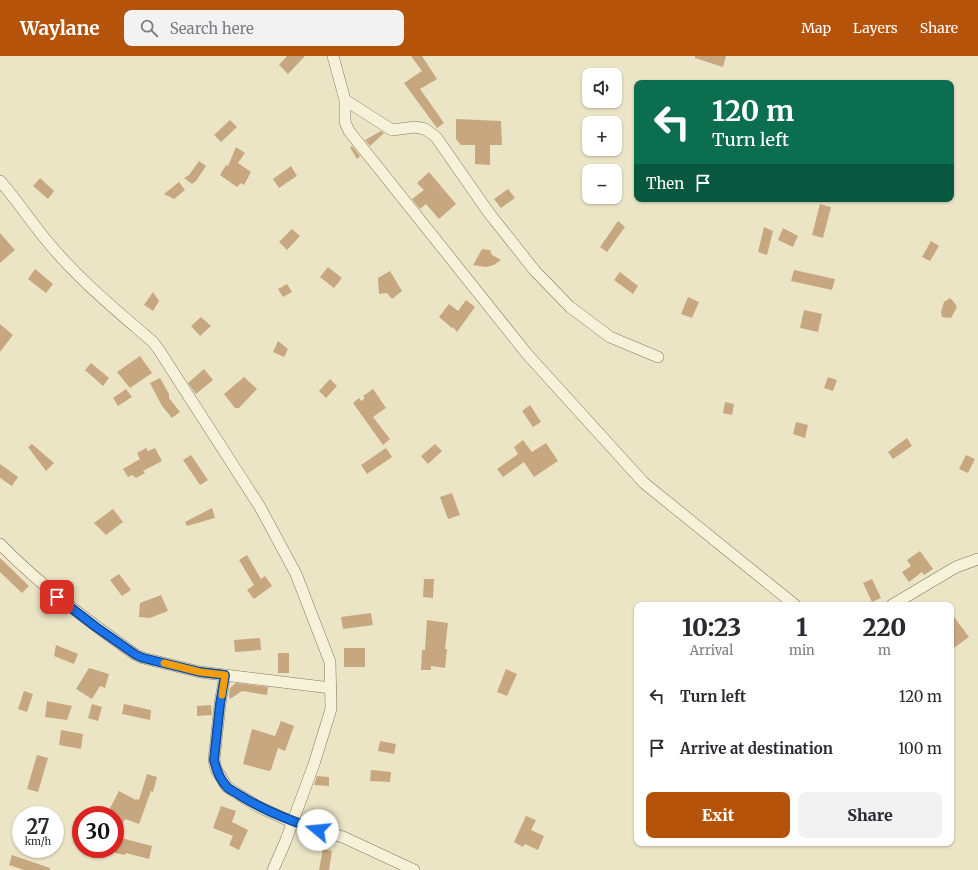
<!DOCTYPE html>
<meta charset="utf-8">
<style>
:root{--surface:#fff;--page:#f2f2f3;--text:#2b2b33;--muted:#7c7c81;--accent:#b45309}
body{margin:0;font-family:Merriweather,serif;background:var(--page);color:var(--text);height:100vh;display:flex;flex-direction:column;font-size:15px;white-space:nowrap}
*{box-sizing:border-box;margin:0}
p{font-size:13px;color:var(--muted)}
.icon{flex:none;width:22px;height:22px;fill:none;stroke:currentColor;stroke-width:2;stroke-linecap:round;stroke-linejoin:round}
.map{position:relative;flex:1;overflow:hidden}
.drawer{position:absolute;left:634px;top:546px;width:320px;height:244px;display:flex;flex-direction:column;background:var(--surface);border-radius:8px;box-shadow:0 1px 3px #0004}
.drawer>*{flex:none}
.guide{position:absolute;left:634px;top:24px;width:320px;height:122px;border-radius:8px;box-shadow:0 1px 3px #0004;background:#0b6e4f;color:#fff;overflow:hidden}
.buttons{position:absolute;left:582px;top:12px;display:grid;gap:8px}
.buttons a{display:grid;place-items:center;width:40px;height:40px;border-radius:8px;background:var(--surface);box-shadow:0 1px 3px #0004;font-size:20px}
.speed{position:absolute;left:12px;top:750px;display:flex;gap:8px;font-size:20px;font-weight:700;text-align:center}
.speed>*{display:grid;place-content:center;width:52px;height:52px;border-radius:50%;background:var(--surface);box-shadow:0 1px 3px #0004;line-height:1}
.speed small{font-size:10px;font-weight:400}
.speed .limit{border:6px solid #d22;background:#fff;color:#111}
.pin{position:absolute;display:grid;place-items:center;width:34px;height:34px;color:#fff;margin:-17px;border-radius:8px;box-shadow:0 2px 6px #0006}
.me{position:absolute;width:44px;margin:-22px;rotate:287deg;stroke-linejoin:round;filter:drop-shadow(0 0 3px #0008)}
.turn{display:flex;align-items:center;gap:14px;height:84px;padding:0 12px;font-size:18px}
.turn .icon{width:52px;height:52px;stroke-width:2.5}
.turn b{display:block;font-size:28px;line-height:34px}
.then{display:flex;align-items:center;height:38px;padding:0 12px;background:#0003;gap:8px;font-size:15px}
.eta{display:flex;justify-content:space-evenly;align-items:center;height:68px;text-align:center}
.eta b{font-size:24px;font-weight:800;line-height:28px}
.cta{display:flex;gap:8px;margin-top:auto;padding:8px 12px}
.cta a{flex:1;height:46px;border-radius:8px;background:var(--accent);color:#fff;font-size:16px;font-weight:800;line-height:46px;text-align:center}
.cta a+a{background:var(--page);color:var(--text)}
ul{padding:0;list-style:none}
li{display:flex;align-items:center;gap:12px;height:52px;padding:0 12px}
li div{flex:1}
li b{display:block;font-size:15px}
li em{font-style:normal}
header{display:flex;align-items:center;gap:24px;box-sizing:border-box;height:56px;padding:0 20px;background:var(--accent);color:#fff}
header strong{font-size:19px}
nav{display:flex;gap:22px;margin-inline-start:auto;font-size:14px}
.search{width:280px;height:36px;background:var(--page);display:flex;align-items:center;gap:10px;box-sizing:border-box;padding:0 14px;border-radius:8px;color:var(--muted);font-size:15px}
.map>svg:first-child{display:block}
.building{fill:#c7a77f}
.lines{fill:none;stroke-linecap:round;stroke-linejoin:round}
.minor-casing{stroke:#85785d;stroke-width:12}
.minor{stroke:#f6f2d9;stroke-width:11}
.route-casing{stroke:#114b97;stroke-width:10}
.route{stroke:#1a73e8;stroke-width:7}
.slow{stroke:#f59e0b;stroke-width:7}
</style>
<header>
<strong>Waylane</strong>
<div class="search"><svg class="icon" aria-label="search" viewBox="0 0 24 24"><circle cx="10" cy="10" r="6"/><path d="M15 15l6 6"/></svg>Search here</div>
<nav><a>Map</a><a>Layers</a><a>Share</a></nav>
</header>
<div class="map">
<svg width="978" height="814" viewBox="0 0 978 814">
<rect width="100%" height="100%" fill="#ebe5c6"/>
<g class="building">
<path d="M287,0H305L288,18L279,9Z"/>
<path d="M411,0H422L437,23L420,33L444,67L437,72L404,27L422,15Z"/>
<path d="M695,0H726L723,11L695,2Z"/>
<path d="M456,63L501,65L502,89H490V109L475,108V89H461L456,83Z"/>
<path d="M230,64L237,71L221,86L214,79Z"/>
<path d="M381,75L384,77L370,90L365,84Z"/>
<path d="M352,90L360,100L357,103L350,91Z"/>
<path d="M236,91L245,97L238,107L251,116L244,129L241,127L237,131L220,119L226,109L228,110Z"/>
<path d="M199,105L206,110L196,125L192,128L184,122L189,119Z"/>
<path d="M291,110L297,120L279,132L273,123Z"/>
<path d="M429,116L456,148L439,163L426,148L420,153L412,143L424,134L417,127Z"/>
<path d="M40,122L54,135L48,143L33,130Z"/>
<path d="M179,126L185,134L174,143L164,138Z"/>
<path d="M508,133L515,142L501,152L494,143Z"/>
<path d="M820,148L831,151L823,182L812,179Z"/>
<path d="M618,165L625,171L607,196L600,191Z"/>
<path d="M764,171L773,175L767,199L758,196Z"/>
<path d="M783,172L798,180L793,191L778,184Z"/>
<path d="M292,173L300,180L287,194L279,186Z"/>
<path d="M0,177L15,194L0,207Z"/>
<path d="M931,185L939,190L930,205L922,201Z"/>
<path d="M482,193L490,194L492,199L501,204L494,209L486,211L473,209Z"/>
<path d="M328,211L342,222L334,232L320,221Z"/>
<path d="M35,213L53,228L46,237L28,223Z"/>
<path d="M794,214L835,223L832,234L791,225Z"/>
<path d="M390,215L402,235L392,243L387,237L379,238L378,222Z"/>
<path d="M620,216L638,230L633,238L614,224Z"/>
<path d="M287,228L292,236L283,241L278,233Z"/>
<path d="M153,236L159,245L153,255L144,249Z"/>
<path d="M688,241L699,246L692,262L681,258Z"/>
<path d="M950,242L954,246L957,251L951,262L942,261L941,256L944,246Z"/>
<path d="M466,244L475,251L457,276L453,271L452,272L439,261L449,248L458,255Z"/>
<path d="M804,254L822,258L818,276L800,272Z"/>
<path d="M201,261L211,270L200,280L191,270Z"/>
<path d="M0,268L13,279L0,296Z"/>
<path d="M278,285L288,293L284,301L273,296Z"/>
<path d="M140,300L152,317L130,332L117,316Z"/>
<path d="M91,307L109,322L103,330L85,314Z"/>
<path d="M204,313L213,324L196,338L188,327Z"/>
<path d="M244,321L257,333L239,352H235L224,338Z"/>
<path d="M828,321L837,324L833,335L824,332Z"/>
<path d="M160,322L169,338V342L180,356L172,362L162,350L150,327Z"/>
<path d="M330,323L337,330L326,342L319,335Z"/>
<path d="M126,333L132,341L118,350L113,342Z"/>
<path d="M373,333L386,352L373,361L390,383L383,389L353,347L359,342L361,345L365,342L363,340Z"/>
<path d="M725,346L734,348L732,359L723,357Z"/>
<path d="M530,349L541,366L533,371L522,355Z"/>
<path d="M796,366L808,369L805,382L793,378Z"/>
<path d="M907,382L912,390L893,403L888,396Z"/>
<path d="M523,384L532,396L546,387L558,405L534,421L524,406L503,421L497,413L518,398L514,391Z"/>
<path d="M32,388L54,407L46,415L28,391Z"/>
<path d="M435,388L442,395L428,408L421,400Z"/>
<path d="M146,392L148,395L155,392L162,405L143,415L145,417L136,422L132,419L128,421L123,413L140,403L137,397Z"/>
<path d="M386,392L392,401L367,418L361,409Z"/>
<path d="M191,399L208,424L200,429L183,404Z"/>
<path d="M966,399L975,403L968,417L959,413Z"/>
<path d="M0,408L18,421L12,430L0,422Z"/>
<path d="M452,437L460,459L448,463L440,441Z"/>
<path d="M212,452L215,462L187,470L185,466Z"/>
<path d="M113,453L123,466L106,479L94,467Z"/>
<path d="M920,495L933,513L924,519L922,516L909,526L902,516L911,510L907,504Z"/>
<path d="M247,499L261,523L265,520L272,530L254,543L247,534L254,529L239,504Z"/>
<path d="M0,502L29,530L22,537L0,516Z"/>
<path d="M119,518L131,534L122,540L110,524Z"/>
<path d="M424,523H434L433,542L423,541Z"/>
<path d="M872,523L881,542L872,546L863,527Z"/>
<path d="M161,539L168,555L150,562L139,561L140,547Z"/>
<path d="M371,557L373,569L343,573L341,561Z"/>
<path d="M951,557L969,581L951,594Z"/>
<path d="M427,564L448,567L445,593H447L445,612L431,610V614H421L422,594H425Z"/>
<path d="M260,582L261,594L235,596L234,584Z"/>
<path d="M56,589L78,598L74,608L54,600Z"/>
<rect x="344" y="592" width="21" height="19"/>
<rect x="278" y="597" width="11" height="20"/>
<path d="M89,612L109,618L105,632L100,630L92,643L76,633Z"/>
<path d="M506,613L517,618L507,640L497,636Z"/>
<path d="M236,627L268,631L267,639L242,635L230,643L229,640L230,632Z"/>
<path d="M24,635L33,638L27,656L18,653Z"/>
<path d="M47,645L72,650L67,664L45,661Z"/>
<path d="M92,648L102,651L98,665L88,662Z"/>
<path d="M124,648L151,654L150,664L122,658Z"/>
<path d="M211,649L212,659L197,660V650Z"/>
<path d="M281,665L294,670L285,695L278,692L271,714L269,715L243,708L252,673L275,680Z"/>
<path d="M61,674L83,678L81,693L59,689Z"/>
<path d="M380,685L396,688L394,698L378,695Z"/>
<path d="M37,699L48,702L38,736L27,733Z"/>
<path d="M371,714L391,716L390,726L370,725Z"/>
<path d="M147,718L157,721L153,736L151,735L139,768L125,763L117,781L152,790L149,803L126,797L125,799L115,797V758L109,754L119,735L136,744L137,743L139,744Z"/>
<path d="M317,720L329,721V730L314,729Z"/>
<path d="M221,750L236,755L232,766L248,774L239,794L229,789L233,780L213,772Z"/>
<path d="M526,760L536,764L531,774L544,780L538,794L525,788L523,791L514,786Z"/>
<path d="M323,793L332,795L329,814H319Z"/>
<path d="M12,799L50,812V814H24L9,809Z"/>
</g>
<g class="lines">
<defs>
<g id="minor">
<path d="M333,0L345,44L392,74L415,71L425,73L436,81L489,157L535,215L570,251L610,281L658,301"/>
<path d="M345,44V66L349,75L527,298L644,427L795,549"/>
<path d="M0,125C17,144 31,166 47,185C78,223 116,254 153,286L159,294L260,451L296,518L330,606L331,653L314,708L286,784L273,814"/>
<path d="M0,488C41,530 88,565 136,599L143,602L200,616L331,632"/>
<path d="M892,549L956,511L978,503"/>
<path d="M225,619L220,648L214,704L216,713L227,731L257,750L292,766L343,781L414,814"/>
</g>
</defs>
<use href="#minor" class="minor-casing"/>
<use href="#minor" class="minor"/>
</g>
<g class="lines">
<defs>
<path id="route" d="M57,541L96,571L136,599L143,602L200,616L225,619L220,648L214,704C216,713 221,725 228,732C232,735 237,737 241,740C265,755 291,765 318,774"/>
</defs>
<use href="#route" class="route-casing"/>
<use href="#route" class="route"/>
<path class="slow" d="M164,607L200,616L225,619L222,639"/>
</g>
</svg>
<div class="buttons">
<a><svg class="icon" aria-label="sound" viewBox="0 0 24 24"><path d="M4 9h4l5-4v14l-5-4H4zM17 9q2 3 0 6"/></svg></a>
<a>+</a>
<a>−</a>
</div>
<div class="speed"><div>27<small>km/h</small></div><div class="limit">30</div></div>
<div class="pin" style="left:57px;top:541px;background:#d93025"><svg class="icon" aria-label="arrive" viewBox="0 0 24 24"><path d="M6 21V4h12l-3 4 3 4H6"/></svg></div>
<svg class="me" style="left:318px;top:774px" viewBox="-20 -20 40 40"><circle r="19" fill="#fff"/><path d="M0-13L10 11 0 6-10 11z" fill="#1a73e8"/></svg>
<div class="guide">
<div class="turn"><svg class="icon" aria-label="left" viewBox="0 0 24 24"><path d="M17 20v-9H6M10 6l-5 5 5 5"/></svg><div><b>120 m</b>Turn left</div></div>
<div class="then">Then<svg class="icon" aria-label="arrive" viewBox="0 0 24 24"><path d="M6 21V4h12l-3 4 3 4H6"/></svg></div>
</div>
<section class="drawer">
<div class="eta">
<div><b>10:23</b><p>Arrival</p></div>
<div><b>1</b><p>min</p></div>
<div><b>220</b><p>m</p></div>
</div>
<ul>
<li><svg class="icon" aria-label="left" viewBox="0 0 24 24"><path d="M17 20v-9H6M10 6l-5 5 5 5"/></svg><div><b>Turn left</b></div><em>120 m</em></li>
<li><svg class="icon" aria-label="arrive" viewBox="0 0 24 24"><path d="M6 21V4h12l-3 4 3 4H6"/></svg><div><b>Arrive at destination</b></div><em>100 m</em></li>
</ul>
<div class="cta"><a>Exit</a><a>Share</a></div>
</section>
</div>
